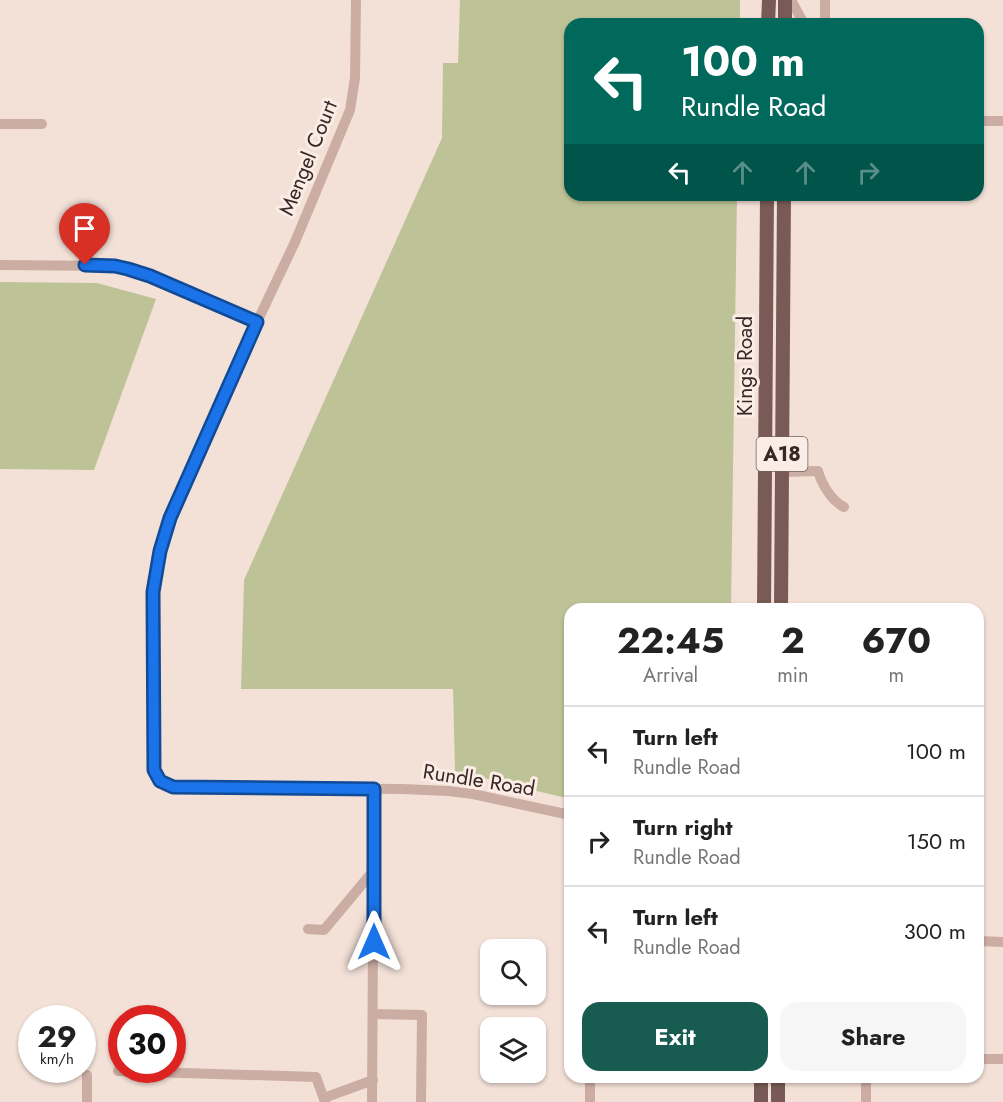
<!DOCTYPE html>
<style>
:root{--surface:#fff;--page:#f6f6f6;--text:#222;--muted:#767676;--line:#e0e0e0;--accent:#185b51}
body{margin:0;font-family:Jost,sans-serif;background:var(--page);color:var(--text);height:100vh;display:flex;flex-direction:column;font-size:22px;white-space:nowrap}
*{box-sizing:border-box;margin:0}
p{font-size:20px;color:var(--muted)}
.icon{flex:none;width:33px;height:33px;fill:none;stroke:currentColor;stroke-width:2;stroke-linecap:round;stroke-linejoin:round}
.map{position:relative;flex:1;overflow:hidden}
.sheet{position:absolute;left:564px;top:603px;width:420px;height:480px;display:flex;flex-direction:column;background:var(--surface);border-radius:18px;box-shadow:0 2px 4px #0004}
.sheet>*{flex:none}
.hud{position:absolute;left:564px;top:18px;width:420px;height:183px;border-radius:18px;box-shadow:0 2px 4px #0004;background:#00695c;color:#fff;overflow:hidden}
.tools{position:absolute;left:480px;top:939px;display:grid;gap:12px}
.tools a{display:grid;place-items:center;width:66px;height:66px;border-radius:12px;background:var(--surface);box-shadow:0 2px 4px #0004;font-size:30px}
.speed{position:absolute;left:18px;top:1005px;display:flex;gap:12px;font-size:30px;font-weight:700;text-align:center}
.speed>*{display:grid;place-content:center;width:78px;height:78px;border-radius:50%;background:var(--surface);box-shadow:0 2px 4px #0004;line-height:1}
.speed small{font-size:15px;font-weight:400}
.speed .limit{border:9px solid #d22;background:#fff;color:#111}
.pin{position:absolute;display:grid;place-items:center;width:51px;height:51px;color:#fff;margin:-62px -26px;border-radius:50% 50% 50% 0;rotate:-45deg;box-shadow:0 0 6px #0007}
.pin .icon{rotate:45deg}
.me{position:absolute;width:66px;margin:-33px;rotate:0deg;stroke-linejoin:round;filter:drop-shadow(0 0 4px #0008)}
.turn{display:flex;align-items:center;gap:21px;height:126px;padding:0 18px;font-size:27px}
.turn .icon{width:78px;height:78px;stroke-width:2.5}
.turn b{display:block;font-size:42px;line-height:51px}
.lanes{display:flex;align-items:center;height:57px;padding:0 18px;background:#0003;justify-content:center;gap:30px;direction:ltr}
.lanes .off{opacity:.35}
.eta{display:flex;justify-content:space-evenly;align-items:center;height:102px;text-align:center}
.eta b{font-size:36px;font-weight:700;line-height:42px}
.primary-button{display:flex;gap:12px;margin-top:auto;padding:12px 18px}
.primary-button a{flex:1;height:69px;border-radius:18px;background:var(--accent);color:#fff;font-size:24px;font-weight:700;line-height:69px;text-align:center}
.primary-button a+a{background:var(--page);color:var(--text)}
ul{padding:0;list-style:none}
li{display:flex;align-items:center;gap:18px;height:90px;padding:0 18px;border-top:2px solid var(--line)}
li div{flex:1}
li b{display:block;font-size:22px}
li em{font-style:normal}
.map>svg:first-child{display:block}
.green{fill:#bec397}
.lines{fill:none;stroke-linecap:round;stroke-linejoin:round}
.minor{stroke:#ccada3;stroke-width:10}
.major{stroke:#7a5a56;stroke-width:14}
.route-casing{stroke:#114b97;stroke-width:15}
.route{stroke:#1a73e8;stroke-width:10}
.labels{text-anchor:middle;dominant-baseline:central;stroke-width:6;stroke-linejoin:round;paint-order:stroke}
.shield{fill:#fbece5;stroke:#72635f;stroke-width:1.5}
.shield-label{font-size:20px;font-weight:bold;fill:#372826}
.street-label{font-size:21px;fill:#372826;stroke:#fbece5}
</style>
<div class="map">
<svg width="1003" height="1102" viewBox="0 0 1003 1102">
<rect width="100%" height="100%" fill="#f3e1d8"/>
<g class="green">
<path d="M460,0H740V24H570V195H737L731,609H570V799L455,771L453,689H241L244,580L442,138L443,63H458Z"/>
<path d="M0,282L97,283L156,299L94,470L0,469Z"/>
</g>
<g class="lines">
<g class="minor">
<path d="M791,0L804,24"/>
<path d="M825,0V24"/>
<path d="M978,121H1003"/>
<path d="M0,124H42"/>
<path d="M0,265L115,266L150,276L257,322L170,518L160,551L153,592V761C154,775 159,783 173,787L402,789L449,791L473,794L570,815"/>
<path d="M257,322L295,242L350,110L355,78L356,0"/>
<path d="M782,472L818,471C822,485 832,501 844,507"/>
<path d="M308,929L324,930L374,870"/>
<path d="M978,941L1003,942"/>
<path d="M373,1014L422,1015L421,1102"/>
<path d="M978,1059H1003"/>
<path d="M118,1071L316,1077L325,1102"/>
<path d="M87,1075V1102"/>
<path d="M324,1098L373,1080"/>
<path d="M372,1102L374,789"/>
<path d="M590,1102V1077"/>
<path d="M866,1102V1077"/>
</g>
<g class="major">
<path d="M768,24L769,0"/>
<path d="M785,24V0"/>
<path d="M764,609L767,195"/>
<path d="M781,609L784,195"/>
<path d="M761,1102V1077"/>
<path d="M778,1102V1077"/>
</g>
</g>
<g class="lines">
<defs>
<path id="route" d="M85,265L115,266L128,269L150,276L257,322L170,518L160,551L153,592L154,770L160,781L173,787L374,789V942"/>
</defs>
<use href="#route" class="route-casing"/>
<use href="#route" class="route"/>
</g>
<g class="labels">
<rect class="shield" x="756.5" y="437" width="51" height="34" rx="4.5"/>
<g class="shield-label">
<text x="782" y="454">A18</text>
</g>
<g class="street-label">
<text transform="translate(308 158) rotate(-68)">Mengel Court</text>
<text transform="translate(745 366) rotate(-90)">Kings Road</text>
<text transform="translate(479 780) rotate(9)">Rundle Road</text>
</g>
</g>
</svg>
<div class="tools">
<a><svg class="icon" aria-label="search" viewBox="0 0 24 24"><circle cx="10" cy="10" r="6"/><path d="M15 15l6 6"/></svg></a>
<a><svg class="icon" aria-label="layers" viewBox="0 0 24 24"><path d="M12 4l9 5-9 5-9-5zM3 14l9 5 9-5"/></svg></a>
</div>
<div class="speed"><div>29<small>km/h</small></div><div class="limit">30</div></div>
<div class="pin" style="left:85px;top:265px;background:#d93025"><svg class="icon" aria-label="arrive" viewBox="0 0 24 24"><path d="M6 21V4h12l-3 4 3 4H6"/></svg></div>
<svg class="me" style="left:374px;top:942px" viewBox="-20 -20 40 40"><path d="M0-17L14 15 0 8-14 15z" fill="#1a73e8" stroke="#fff" stroke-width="4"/></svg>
<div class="hud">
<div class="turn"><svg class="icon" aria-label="left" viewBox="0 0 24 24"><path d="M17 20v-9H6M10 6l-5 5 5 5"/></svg><div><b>100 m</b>Rundle Road</div></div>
<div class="lanes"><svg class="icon" aria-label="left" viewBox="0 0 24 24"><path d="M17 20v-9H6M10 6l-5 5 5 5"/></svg><svg class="icon off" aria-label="ahead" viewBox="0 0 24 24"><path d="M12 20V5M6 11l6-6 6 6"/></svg><svg class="icon off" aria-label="ahead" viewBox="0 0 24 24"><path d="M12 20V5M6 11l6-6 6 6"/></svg><svg class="icon off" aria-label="right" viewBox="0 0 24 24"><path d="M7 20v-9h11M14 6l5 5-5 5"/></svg></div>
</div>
<section class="sheet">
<div class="eta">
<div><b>22:45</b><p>Arrival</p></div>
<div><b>2</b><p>min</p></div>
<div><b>670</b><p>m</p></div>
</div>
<ul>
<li><svg class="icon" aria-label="left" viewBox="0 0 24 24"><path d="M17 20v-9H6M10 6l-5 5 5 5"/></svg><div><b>Turn left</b><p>Rundle Road</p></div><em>100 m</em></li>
<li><svg class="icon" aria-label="right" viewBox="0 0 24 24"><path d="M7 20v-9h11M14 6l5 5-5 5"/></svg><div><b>Turn right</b><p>Rundle Road</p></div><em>150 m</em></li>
<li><svg class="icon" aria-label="left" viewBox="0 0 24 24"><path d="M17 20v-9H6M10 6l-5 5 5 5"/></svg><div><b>Turn left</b><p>Rundle Road</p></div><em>300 m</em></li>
</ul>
<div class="primary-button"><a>Exit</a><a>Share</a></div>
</section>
</div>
